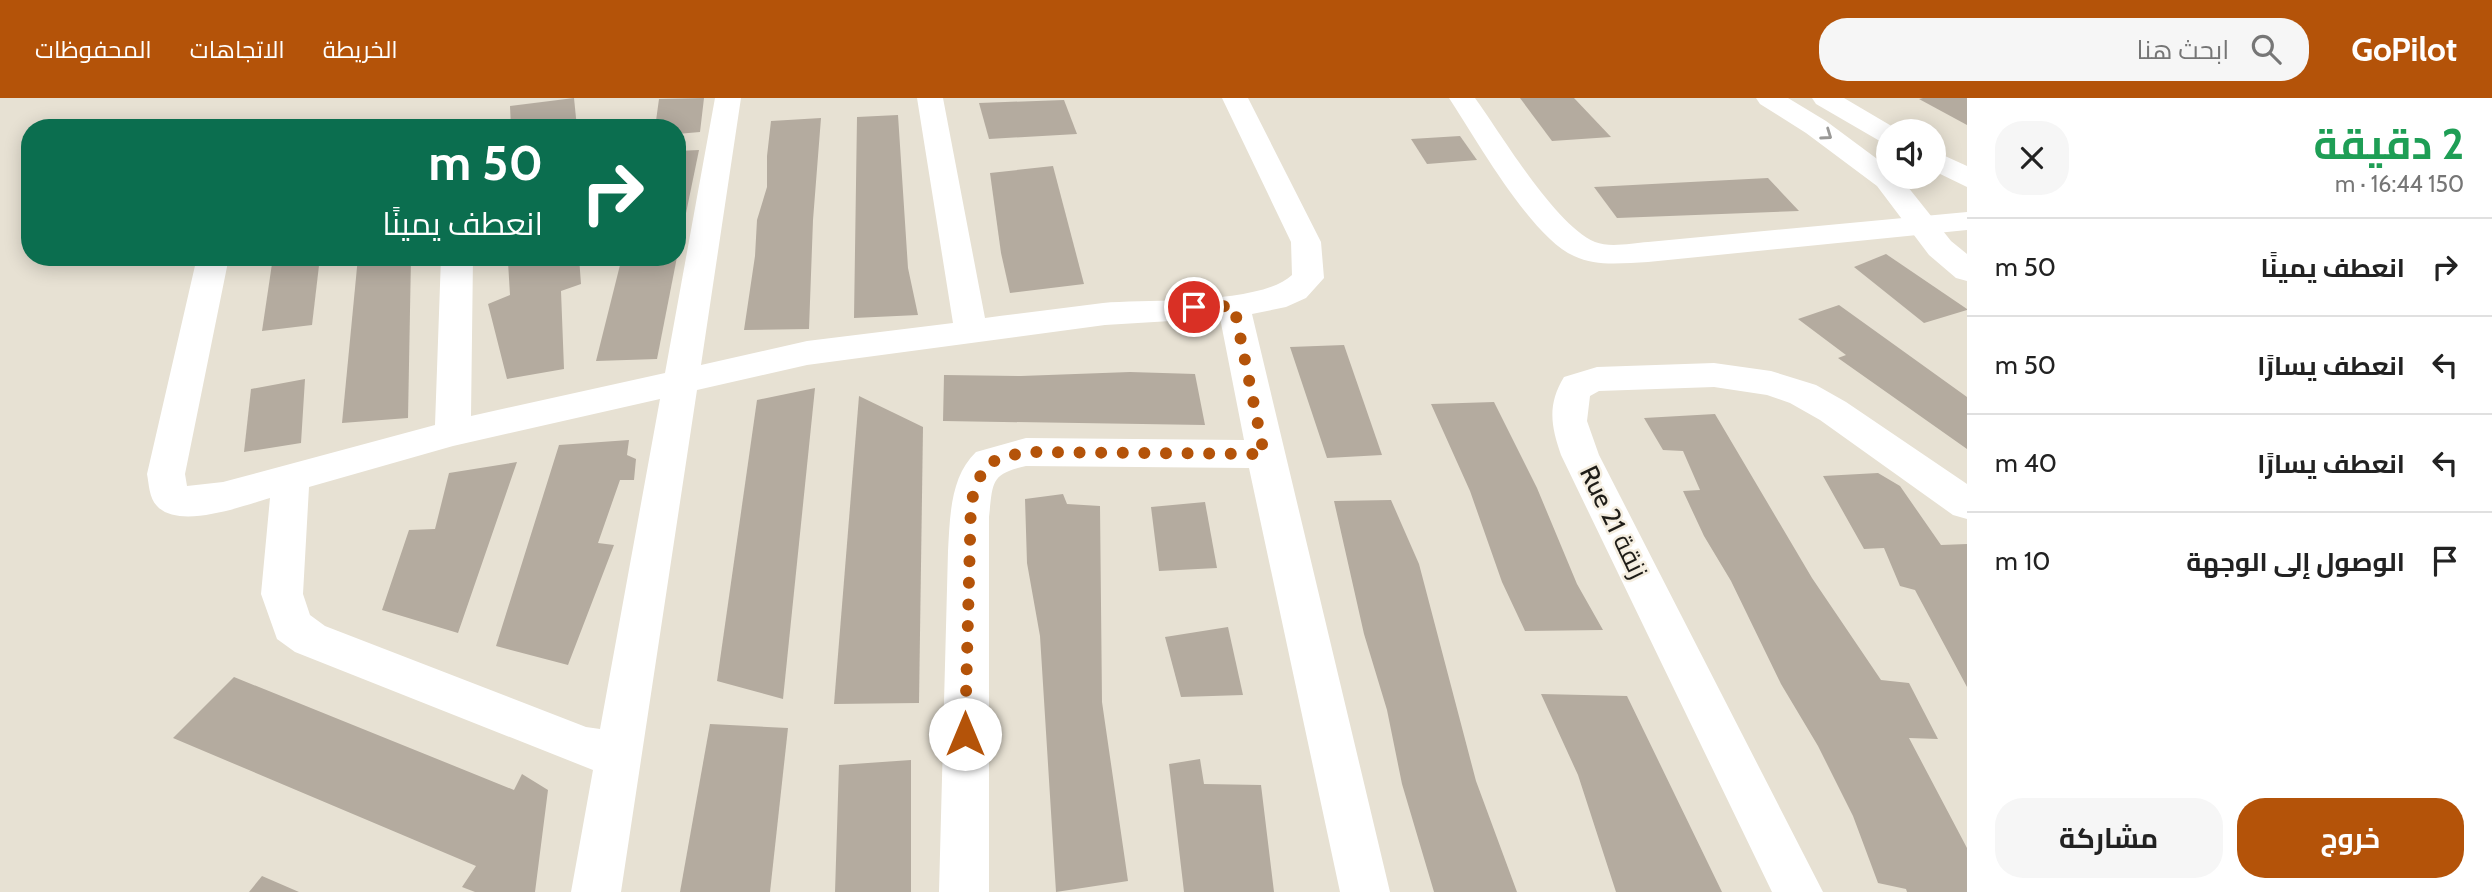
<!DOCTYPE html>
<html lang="ar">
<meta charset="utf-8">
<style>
:root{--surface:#fff;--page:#f6f6f6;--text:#222;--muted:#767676;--line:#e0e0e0;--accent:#b45309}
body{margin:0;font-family:Cabin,Cairo,sans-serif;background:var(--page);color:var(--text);direction:rtl;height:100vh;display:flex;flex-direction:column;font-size:26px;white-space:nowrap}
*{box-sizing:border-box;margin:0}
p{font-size:23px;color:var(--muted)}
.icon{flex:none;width:38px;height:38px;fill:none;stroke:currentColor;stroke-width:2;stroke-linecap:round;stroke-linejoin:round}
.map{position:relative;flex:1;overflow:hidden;direction:ltr}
.side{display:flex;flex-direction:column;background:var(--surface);width:525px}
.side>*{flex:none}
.hud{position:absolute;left:21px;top:21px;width:665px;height:147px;border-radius:28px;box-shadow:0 4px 18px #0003;direction:rtl;background:#0b6e4f;color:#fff;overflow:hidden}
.fabs{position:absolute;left:1876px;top:21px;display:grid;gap:14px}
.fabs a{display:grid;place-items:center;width:70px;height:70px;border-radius:50%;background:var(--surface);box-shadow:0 4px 18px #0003;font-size:35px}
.pin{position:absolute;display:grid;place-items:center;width:60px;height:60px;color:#fff;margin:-30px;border:4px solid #fff;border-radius:50%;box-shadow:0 2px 7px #0007}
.me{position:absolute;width:77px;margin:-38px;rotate:0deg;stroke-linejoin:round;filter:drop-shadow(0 0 5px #0008)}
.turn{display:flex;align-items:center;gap:24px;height:147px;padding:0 28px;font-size:32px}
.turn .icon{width:91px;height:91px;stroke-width:2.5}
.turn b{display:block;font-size:49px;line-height:60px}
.round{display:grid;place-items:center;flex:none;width:74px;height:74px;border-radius:28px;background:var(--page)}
.overview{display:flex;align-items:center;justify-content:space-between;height:119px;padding:0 28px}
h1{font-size:42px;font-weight:700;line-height:52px;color:#1e9e55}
.button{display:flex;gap:14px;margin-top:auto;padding:14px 28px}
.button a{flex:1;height:80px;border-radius:28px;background:var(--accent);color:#fff;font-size:28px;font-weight:700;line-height:80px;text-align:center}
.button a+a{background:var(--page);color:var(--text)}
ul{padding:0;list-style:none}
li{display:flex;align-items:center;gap:21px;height:98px;padding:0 28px;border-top:2px solid var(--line)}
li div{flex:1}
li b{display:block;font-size:26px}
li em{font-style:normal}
header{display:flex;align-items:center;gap:42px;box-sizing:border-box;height:98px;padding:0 35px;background:var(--accent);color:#fff}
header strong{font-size:33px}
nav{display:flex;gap:38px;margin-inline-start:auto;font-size:24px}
.search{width:490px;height:63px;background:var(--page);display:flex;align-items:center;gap:18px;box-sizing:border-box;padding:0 24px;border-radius:28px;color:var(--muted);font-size:26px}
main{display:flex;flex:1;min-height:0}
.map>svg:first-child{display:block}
.building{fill:#b4ab9f}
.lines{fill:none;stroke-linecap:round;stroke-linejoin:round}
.minor{fill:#fff;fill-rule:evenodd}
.secondary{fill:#fff;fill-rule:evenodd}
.oneway{stroke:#9a9997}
.route{stroke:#b45309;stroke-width:12;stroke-dasharray:0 21.6}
.labels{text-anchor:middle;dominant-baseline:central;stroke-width:5;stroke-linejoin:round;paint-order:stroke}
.street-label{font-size:26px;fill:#1f1d18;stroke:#f5eee0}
</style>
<header>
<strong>GoPilot</strong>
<div class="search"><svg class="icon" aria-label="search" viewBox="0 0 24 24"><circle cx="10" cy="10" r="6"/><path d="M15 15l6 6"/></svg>ابحث هنا</div>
<nav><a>الخريطة</a><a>الاتجاهات</a><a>المحفوظات</a></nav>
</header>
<main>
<section class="side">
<div class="overview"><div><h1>2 دقيقة</h1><p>150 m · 16:44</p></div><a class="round"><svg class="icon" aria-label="close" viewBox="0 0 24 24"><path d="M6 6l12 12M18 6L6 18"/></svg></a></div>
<ul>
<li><svg class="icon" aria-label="right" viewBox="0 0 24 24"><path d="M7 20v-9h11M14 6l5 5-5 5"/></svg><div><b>انعطف يمينًا</b></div><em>50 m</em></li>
<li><svg class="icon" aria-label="left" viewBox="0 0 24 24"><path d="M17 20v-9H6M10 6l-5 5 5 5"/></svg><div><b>انعطف يسارًا</b></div><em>50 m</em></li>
<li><svg class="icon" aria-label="left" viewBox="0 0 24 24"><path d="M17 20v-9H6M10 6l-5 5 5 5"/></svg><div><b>انعطف يسارًا</b></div><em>40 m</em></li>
<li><svg class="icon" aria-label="arrive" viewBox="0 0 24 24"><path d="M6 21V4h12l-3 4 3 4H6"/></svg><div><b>الوصول إلى الوجهة</b></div><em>10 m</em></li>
</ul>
<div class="button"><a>خروج</a><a>مشاركة</a></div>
</section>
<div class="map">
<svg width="1967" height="794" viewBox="0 0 1967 794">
<rect width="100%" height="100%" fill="#e7e1d3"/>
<g class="building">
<path d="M574,0L577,30H511L510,8Z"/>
<path d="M704,0L700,34L677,36V30H655L659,1Z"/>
<path d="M1520,0H1574L1611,39L1552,43Z"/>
<path d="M1923,0H1967V27L1919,1Z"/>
<path d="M1064,2L1077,36L989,41L979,5Z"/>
<path d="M898,17L908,170L918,217L854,220L857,19Z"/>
<path d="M821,20L813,122L809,231L744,232L755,158L757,122L767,89V58L771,23Z"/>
<path d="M1460,38L1477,62L1427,66L1411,41Z"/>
<path d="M699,52L678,154H677V53Z"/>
<path d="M1053,68L1084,186L1010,195L1001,155L990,75Z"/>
<path d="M1768,80L1799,113L1617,120L1594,89Z"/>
<path d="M1886,156L1967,211V212L1924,225L1854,169Z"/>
<path d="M273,159H320L312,227L262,233Z"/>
<path d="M358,159H411L408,320L342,325Z"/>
<path d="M536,159H579L581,186L561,193L564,271L507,281L488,206L510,197L508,164Z"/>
<path d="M622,159H677L657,261L596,263Z"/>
<path d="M1839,207L1967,299V351L1838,260L1846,257L1798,221Z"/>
<path d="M1344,247L1382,357L1327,360L1290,249Z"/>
<path d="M1130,274L1195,276L1205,327L943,323L944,277L1021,278Z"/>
<path d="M305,281L301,345L244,354L251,291Z"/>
<path d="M815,290L783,601L717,583L757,302Z"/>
<path d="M859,298L923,329L919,605L834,606Z"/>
<path d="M1494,304L1537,390L1577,486L1603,532L1525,533L1502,484L1470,393L1431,306Z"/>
<path d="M1715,316L1812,480L1881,582L1909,585L1938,641L1909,640L1967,750V794H1907L1906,791L1878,785L1853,718L1818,648L1781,586L1731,483L1704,438L1683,393L1700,392L1683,353L1663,352L1644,320Z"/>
<path d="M629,342L627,357L636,361L634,382H620L598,445L614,447L568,567L496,548L559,347Z"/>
<path d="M517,364L458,535L382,512L409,432L435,431L449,375Z"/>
<path d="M1878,375L1900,388L1941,447L1967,446V589L1915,492L1900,488L1884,450L1864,451L1823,378Z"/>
<path d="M1063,396L1067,406L1100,408L1102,604L1128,783L1056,794L1040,538L1027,465L1025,401Z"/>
<path d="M1391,402L1419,466L1476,683L1517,794H1434L1402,686L1387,612L1364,536L1334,403Z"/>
<path d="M1205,404L1217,470L1159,473L1151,409Z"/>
<path d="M1228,529L1243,597L1181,599L1165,539Z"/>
<path d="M234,579L514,692L522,676L548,692L535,794H475L462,789L476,768L173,640Z"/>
<path d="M1541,596L1627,598L1722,794H1616L1578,677Z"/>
<path d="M710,626L788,630L770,794H680Z"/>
<path d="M1200,661L1204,686L1261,687L1274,794H1184L1169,666Z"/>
<path d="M911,662V794H835L839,667Z"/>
<path d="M262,778L299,794H249Z"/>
</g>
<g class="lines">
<g class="minor">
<path d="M715,0H741L701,267L807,243L953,225L917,0H943L985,220C1024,215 1064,210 1103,205C1148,201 1261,207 1292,177L1291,144L1222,0H1248L1321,144L1324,180L1306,200L1286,209L1252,216L1390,794H1340L1249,370L1026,368C990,376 993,384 989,419V794H939L948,453C950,419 950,379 976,354L1026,340L1244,342L1220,220L1105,227L807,267L697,292L621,794H571L593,672L295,554L277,541L261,496L270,400C243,408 179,432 157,408C149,400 149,386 147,376L197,159H229L185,376L187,388L223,384L435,327L441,159H473L471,318L665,275ZM660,301L600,631L586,629L325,528L310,517L303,496L309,389L453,348Z"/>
<path d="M1449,0H1475C1502,37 1554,126 1595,144C1610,150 1632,145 1648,144L1967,114V132L1648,164C1623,165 1597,169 1574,158C1531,139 1476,41 1449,0Z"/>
<path d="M1714,265L1771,273L1816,287L1846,304L1967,386V421L1953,417L1820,322L1790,305L1767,297L1714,289L1599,293L1590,298L1587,323L1599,357L1823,794H1772L1561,357C1551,328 1547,307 1564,279L1597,269Z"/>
</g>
<g class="secondary">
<path d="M1756,0H1788L1826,23L1888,69V79H1900L1951,143L1967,156V183L1956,180L1929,157L1877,88L1806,35L1760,6Z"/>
<path d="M1812,0H1844L1900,33H1888V44L1878,42L1816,6Z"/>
<path d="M1934,53L1967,68V89L1934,73Z"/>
</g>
</g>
<defs><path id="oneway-chevron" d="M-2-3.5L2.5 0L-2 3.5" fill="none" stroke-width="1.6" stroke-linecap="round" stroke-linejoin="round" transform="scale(1.75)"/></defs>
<use class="oneway" href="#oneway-chevron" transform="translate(1827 37) rotate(35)"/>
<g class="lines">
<path class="route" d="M965,636L971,404C985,363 983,364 1026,354L1264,356L1234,208L1194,209"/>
</g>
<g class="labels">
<g class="street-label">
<text transform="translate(1614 424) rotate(64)">Rue 21 زنقة</text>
</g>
</g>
</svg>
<div class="fabs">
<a><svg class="icon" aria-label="sound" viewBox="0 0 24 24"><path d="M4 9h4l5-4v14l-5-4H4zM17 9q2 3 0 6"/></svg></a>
</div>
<div class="pin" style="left:1194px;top:209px;background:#d93025"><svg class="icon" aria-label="arrive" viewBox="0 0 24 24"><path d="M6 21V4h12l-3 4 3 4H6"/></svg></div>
<svg class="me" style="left:965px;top:636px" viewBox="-20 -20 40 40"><circle r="19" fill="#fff"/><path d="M0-13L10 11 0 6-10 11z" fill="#b45309"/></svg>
<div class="hud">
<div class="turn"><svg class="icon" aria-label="right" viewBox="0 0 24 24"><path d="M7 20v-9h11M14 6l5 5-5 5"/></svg><div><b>50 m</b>انعطف يمينًا</div></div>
</div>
</div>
</main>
